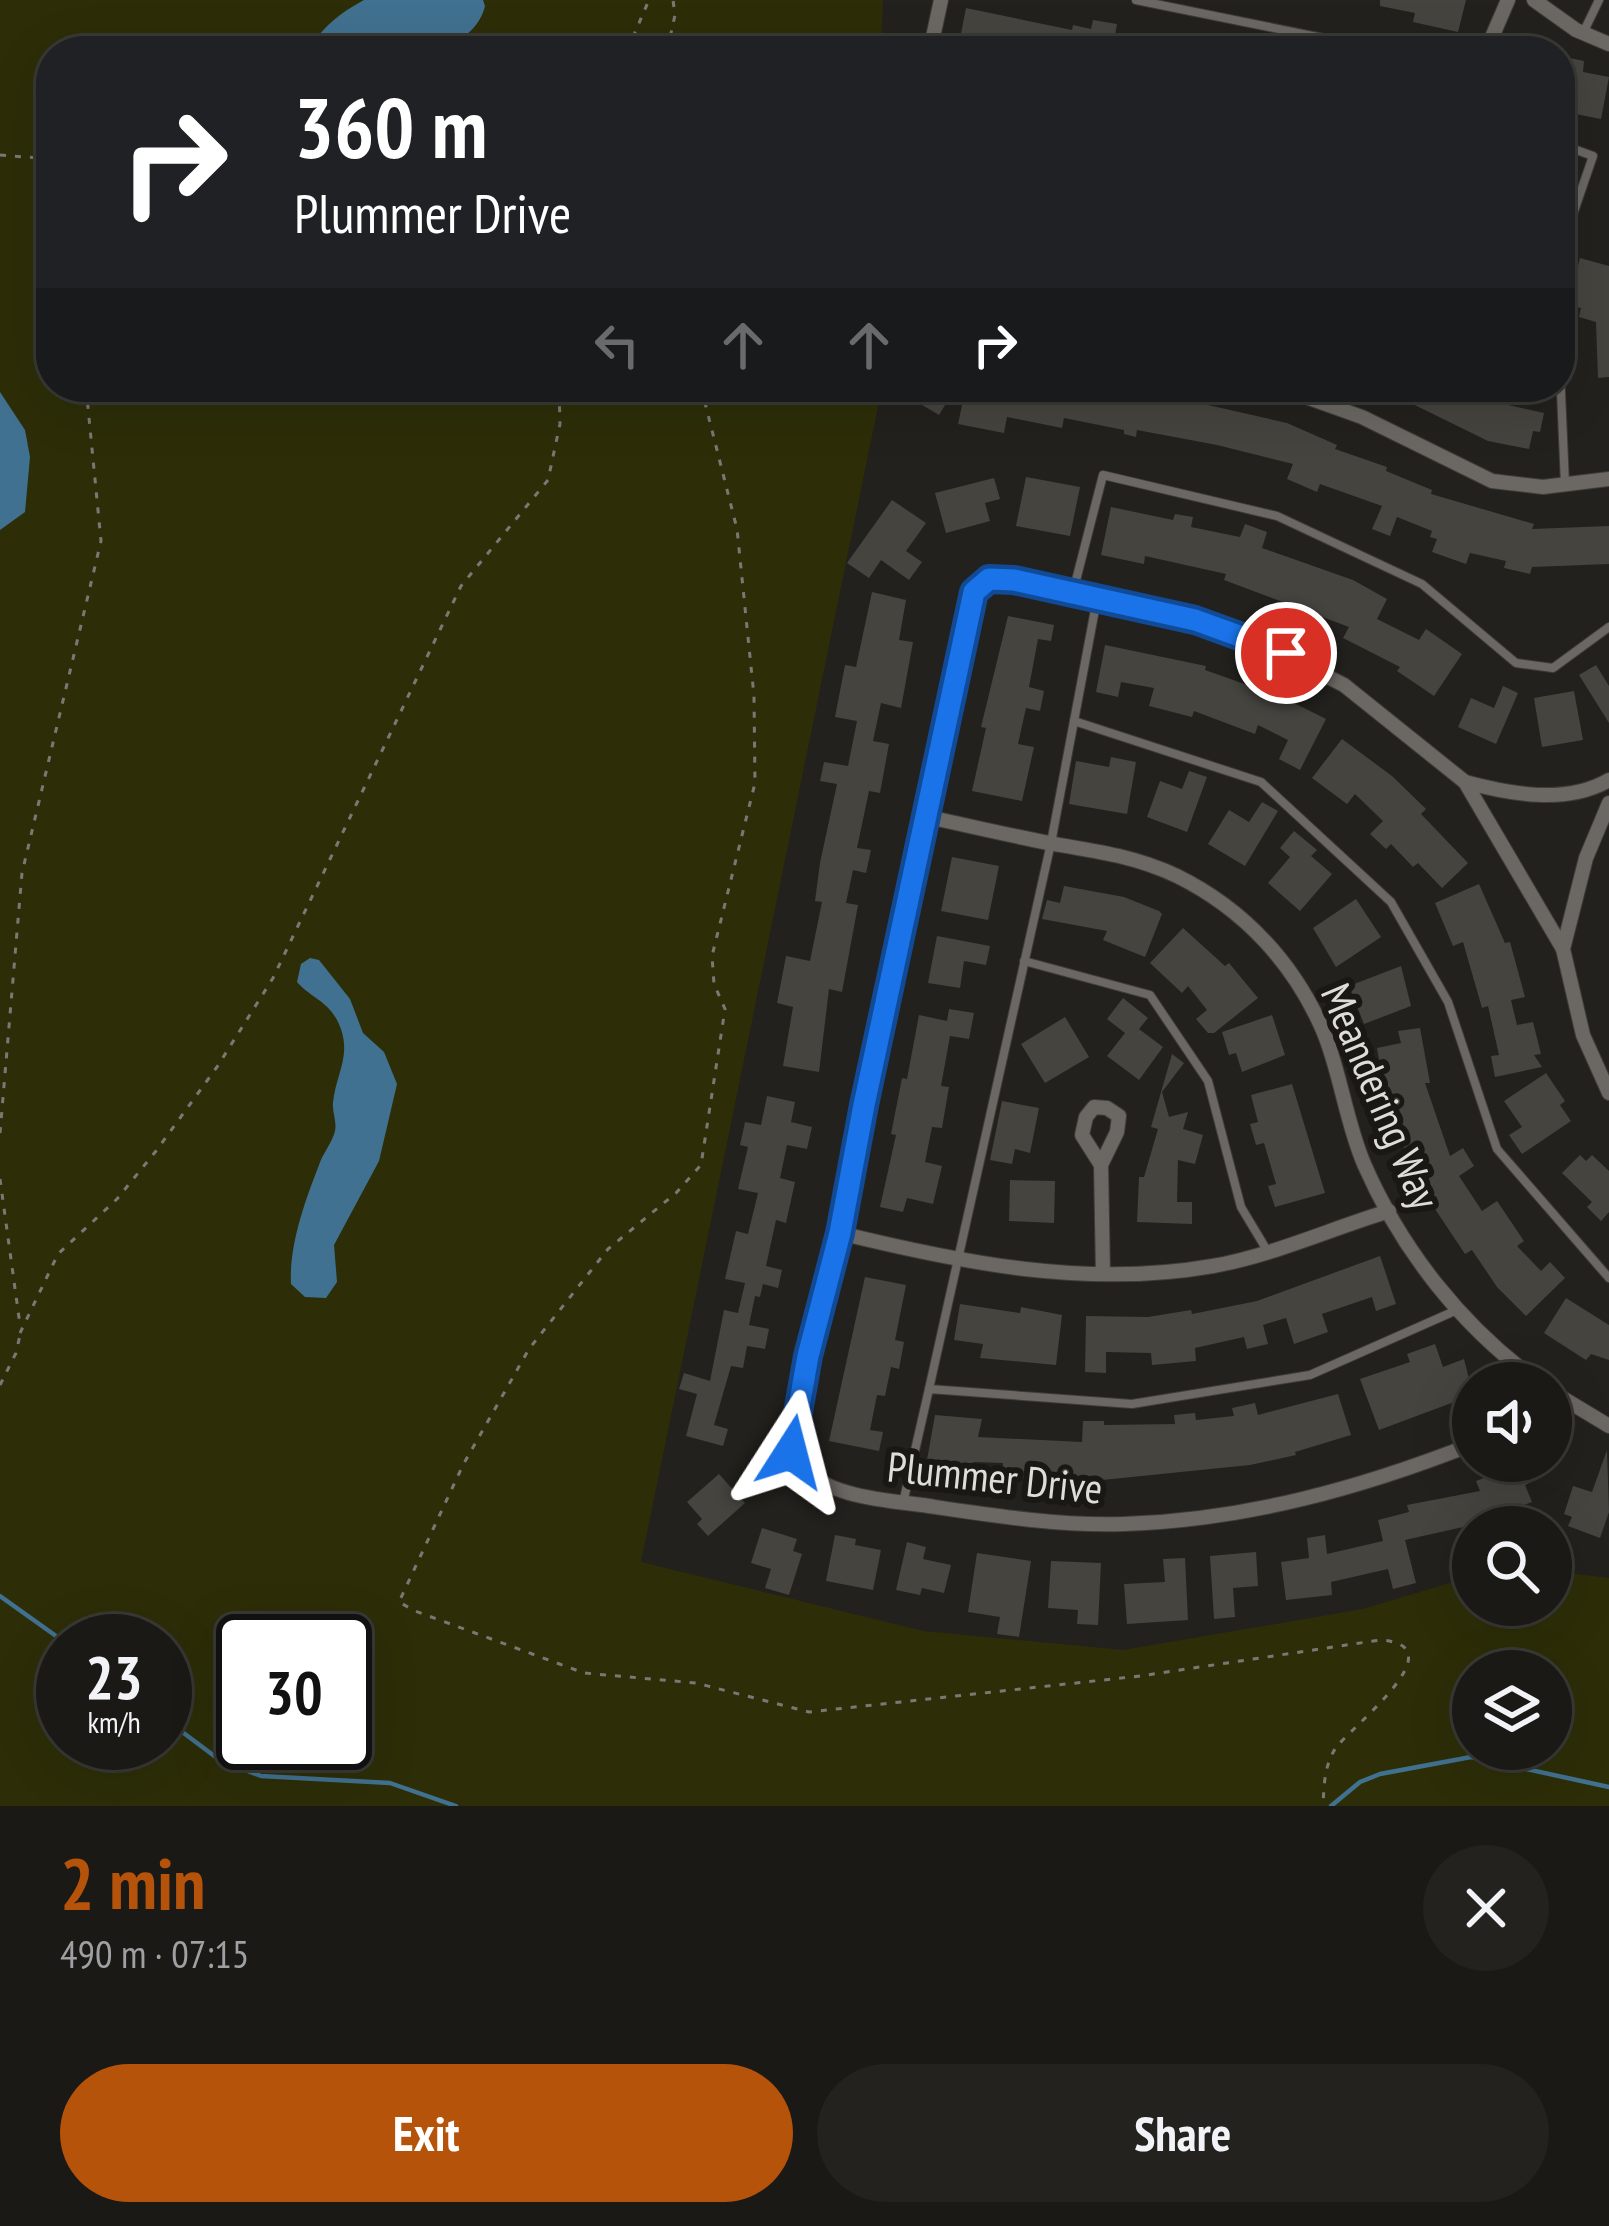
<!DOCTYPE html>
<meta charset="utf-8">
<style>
:root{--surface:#1a1916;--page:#23221f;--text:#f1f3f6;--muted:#9fa0a1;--line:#383835;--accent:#b45309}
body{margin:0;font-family:"PT Sans Narrow",sans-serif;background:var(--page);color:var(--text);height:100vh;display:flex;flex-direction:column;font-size:45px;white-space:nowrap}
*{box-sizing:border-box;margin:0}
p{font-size:39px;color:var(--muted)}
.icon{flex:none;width:66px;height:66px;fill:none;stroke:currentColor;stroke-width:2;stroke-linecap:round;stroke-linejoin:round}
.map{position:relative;height:1806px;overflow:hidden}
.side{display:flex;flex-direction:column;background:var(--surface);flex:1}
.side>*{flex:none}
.guide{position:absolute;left:36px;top:36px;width:1539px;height:366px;border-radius:48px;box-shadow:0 12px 48px #0002,0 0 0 3px var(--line);background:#202124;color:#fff;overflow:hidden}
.controls{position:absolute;left:1452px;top:1362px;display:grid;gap:24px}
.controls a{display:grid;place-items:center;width:120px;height:120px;border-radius:50%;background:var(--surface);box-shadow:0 12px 48px #0002,0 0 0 3px var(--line);font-size:60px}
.speed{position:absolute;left:36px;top:1614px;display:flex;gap:24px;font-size:60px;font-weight:700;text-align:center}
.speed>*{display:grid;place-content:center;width:156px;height:156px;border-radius:50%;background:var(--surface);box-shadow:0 12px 48px #0002,0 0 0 3px var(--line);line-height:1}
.speed small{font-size:30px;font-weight:400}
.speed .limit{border:6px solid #111;border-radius:18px;background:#fff;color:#111}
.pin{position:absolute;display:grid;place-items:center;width:102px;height:102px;color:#fff;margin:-51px;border:6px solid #fff;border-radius:50%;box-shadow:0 3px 12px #0007}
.me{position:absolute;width:132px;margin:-66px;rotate:9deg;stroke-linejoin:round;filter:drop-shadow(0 0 9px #0008)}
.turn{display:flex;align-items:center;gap:42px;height:252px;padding:0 60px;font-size:54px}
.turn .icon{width:156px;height:156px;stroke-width:2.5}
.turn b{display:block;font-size:84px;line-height:102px}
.lanes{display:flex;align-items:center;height:114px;padding:0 60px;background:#0003;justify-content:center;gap:60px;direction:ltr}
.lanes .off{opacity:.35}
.round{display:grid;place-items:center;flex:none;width:126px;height:126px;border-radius:63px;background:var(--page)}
.overview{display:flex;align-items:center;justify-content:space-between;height:204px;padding:0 60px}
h1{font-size:72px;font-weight:800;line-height:90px;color:var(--accent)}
.button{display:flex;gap:24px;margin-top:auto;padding:24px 60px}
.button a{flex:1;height:138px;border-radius:72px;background:var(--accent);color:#fff;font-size:48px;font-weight:800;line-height:138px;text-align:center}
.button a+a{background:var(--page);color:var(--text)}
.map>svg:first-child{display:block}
.green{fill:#2d2e08;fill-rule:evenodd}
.water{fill:#417190}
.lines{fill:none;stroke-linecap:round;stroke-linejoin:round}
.stream{stroke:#417190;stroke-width:4.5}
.building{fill:#46443f}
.lane-casing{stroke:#3f3d3a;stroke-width:10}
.street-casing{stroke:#3f3d3a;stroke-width:16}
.path{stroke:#7a7875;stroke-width:3;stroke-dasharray:6 9;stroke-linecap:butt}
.lane{stroke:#6b6864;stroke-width:8}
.street{stroke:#6b6864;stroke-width:14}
.route-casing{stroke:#114b97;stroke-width:30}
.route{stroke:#1a73e8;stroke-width:21}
.labels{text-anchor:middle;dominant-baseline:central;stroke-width:12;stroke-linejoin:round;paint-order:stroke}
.street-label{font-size:42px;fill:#deddda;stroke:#1a1814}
</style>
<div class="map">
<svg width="1609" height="1806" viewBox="0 0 1609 1806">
<rect width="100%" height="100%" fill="#23211d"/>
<path class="green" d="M0,0H883L881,51H51V387H882L641,1562L923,1631L1123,1650L1363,1609L1473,1576V1605H1551V1571L1609,1578V1806H0ZM63,1641H165V1743H63ZM243,1641H345V1743H243ZM1473,1671H1551V1749H1473Z"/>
<g class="water">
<path d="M364,0H483L485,6C469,70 359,51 308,51C322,27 340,13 364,0Z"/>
<path d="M0,392L25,430L30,457L25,512L0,530Z"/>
<path d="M310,958L319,960L350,999L363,1033L384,1052L397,1084L379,1161L334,1245L337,1282L326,1298L305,1297L291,1284C289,1245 305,1201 319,1165C323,1153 332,1143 335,1131C337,1121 332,1112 333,1103C336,1072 354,1053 337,1020C327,1001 310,997 297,982L301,964Z"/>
</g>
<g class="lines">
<g class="stream">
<path d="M0,1596L63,1641"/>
<path d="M165,1719L221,1761L261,1776L390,1783L456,1806"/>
<path d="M1331,1806L1360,1782L1380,1774L1471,1757L1609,1787"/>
</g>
</g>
<g class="building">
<path d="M1380,0H1466L1458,32L1413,22L1415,13L1380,6Z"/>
<path d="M966,8L1072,30L1073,25L1091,29L1093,20L1117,24L1115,35L1151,42L1153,33L1170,36L1167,51H970L958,49Z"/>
<path d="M1560,56L1584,61L1583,72L1609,77L1601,119L1560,111Z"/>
<path d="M1580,258L1609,266V377L1598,378L1596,322L1579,317L1581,308L1568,305Z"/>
<path d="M892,387H956L939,415Z"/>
<path d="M966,387L1133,388L1287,423L1337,445L1335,449L1387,467L1386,471L1432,490L1431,494L1534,524L1532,529L1609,526V564L1532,567L1530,574L1504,568L1506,561L1470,553L1466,564L1432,552L1437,539L1430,537L1432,531L1397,517L1390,536L1372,529L1382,506L1320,484L1317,492L1287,479L1293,464L1217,445L1137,430L1136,437L1124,434V430L1064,418L1062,428L1007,417L1004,433L958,424Z"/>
<path d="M1378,387H1468L1491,397L1490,401L1544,413L1540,432L1533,431L1529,449L1488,441Z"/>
<path d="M1026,477L1080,487L1070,536L1016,526Z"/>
<path d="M994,478L1000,499L985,503L990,521L946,533L935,493Z"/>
<path d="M892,500L926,523L906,551L922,562L909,580L881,560L869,578L847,563Z"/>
<path d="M1111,507L1173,520L1175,514L1193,517L1191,527L1240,537L1245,524L1267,532L1262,548L1353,580L1387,599L1377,619L1419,640L1426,629L1462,654L1434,696L1397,671L1400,667L1343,638L1349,627L1224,580L1226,574L1145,556L1144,564L1101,555Z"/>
<path d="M872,592L906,600L899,640L913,642L901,708L881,703L873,741L889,744L880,793L869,791L857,848L871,850L866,873L853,870L846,903L858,905L842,992L829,989L819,1072L783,1066L793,1007L777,1003L786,956L810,961L822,902L815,901L820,863L837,784L820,781L824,762L848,766L857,721L835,717L845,665L856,667Z"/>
<path d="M1008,616L1054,625L1051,641L1038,639L1029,687L1044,691L1040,711L1026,708L1018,744L1034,747L1022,801L972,791L986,728L981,727Z"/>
<path d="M1105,645L1206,666L1205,670L1284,698L1326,719L1300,770L1279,759L1288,740L1258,725L1255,734L1194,711L1192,717L1149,706L1154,688L1121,682L1118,697L1096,692Z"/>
<path d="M1596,665L1609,686V723L1579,675Z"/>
<path d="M1503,686L1518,693L1496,744L1458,727L1471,698L1494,708Z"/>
<path d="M1574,691L1583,740L1542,747L1534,698Z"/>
<path d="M1342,739L1392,776L1426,809L1421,814L1468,863L1442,888L1418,863L1413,867L1391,844L1386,849L1370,834L1383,821L1355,794L1347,804L1312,778Z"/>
<path d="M1111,757L1136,762L1127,814L1069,804L1076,761L1109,767Z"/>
<path d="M1189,771L1207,777L1187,832L1147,817L1160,781L1182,789Z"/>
<path d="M1262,802L1278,811L1245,866L1208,844L1229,810L1249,822Z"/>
<path d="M1294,831L1317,850L1311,856L1332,874L1300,911L1268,883L1290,857L1280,848Z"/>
<path d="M952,857L999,866L988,920L941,911Z"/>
<path d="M1479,884L1505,943L1510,942L1525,997L1511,1000L1517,1025L1533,1022L1541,1054L1534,1055L1542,1067L1495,1077L1491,1056L1499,1055L1488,1006L1482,1008L1463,942L1453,946L1435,903Z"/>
<path d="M1064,886L1124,897L1159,911L1162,914L1145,957L1103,940L1107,931L1042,919L1047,900L1060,903Z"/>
<path d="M1356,899L1381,937L1336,967L1313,928Z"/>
<path d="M1183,928L1225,966L1229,963L1258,998L1214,1033H1208L1196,1019L1207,1010L1188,986L1182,993L1150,963Z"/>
<path d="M937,936L990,946L986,965L964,961L960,988L928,983Z"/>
<path d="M1401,966L1411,1006L1364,1024L1349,986Z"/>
<path d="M1123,998L1148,1018L1139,1029L1163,1047L1139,1080L1107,1056L1125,1033L1107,1019Z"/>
<path d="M949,1009L974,1013L969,1039L950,1036L941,1086L949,1087L942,1128L932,1127L925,1162L942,1166L933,1204L907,1198L903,1212L880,1207L896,1135L891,1134L902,1078L907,1079L919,1015L947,1021Z"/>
<path d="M1272,1015L1285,1055L1242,1072L1236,1053L1229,1055L1222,1032Z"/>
<path d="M1065,1017L1089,1057L1045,1083L1021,1044Z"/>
<path d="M1420,1028L1430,1083H1425L1450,1156L1463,1148L1474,1166L1459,1176L1482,1211L1497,1201L1524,1241L1517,1246L1541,1271L1550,1262L1565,1278L1526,1316L1497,1287L1472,1250L1465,1254L1415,1179L1384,1089L1377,1048L1401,1043L1398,1031Z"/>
<path d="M1172,1054L1184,1063L1162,1092L1169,1117L1188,1112L1183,1129L1203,1135L1195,1164L1178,1160L1177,1202H1192V1224L1137,1222L1139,1177H1144L1158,1129L1151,1127Z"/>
<path d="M1546,1073L1565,1101L1560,1105L1571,1121L1522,1154L1509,1135L1522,1127L1504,1101Z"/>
<path d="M1292,1084L1325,1193L1275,1207L1268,1186L1276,1184L1264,1143L1256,1145L1250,1124L1258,1122L1251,1095Z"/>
<path d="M767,1096L795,1102L791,1122L812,1127L807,1149L787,1145L780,1178L795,1182L786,1223L776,1220L766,1266L782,1270L778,1288L763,1284L760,1297L755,1296L749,1325L769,1329L765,1349L747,1346L743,1368L731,1366L714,1425L728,1429L723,1446L686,1436L697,1394L679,1389L684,1373L710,1381L724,1310L738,1313L745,1283L725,1279L736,1231L748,1234L758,1193L738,1189L748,1147L740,1145L745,1122L761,1125Z"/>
<path d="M1002,1101L1039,1108L1030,1153L1015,1149L1012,1164L990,1160Z"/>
<path d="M1580,1155L1586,1161L1592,1155L1609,1171V1212L1601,1221L1587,1207L1592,1202L1562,1173Z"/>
<path d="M1010,1180L1055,1181L1054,1223L1009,1221Z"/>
<path d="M1380,1256L1396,1304L1376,1311L1372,1297L1322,1314L1328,1332L1294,1344L1286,1318L1263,1325L1268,1344L1247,1349L1244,1337L1195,1348L1196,1361L1152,1365L1151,1353L1106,1352V1373L1085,1372L1086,1316L1148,1317L1191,1310L1192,1314L1257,1301Z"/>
<path d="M865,1277L906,1285L895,1340L904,1342L899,1369L891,1367L885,1396L877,1395L870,1430L883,1432L879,1451L829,1441Z"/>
<path d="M1566,1298L1609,1325V1360L1591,1354L1586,1360L1544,1333Z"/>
<path d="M960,1304L1020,1313L1021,1307L1062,1315L1056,1365L980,1358L983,1344L954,1340Z"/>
<path d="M1435,1344L1443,1367L1464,1359L1473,1395L1379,1430L1360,1379L1410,1362L1407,1354Z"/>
<path d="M1338,1394L1351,1435L1295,1452L1296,1455L1250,1465L1102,1480L1030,1479L1002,1478L1003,1463L974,1462L972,1469L927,1460L935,1415L982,1419L978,1437L1082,1442L1083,1421H1104V1425L1175,1424L1174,1415L1195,1413L1196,1420L1234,1416L1232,1408L1255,1403L1258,1415Z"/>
<path d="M1607,1450L1609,1512L1600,1538L1568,1526L1572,1517L1564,1514L1573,1486L1592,1492Z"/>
<path d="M1531,1461L1538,1479L1525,1485L1532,1502L1506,1512L1508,1517L1405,1540L1416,1583L1393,1589L1388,1569L1331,1582L1332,1595L1286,1600L1281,1562L1309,1558L1307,1538L1325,1535L1327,1554L1383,1541L1378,1520L1409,1512L1407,1505L1480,1491L1476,1481Z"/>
<path d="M719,1474L745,1503L708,1536L697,1524L702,1519L687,1502Z"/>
<path d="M762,1528L797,1539L793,1551L802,1554L789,1595L765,1588L771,1569L751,1563Z"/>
<path d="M835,1535L856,1539L855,1545L881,1550L873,1590L826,1581Z"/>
<path d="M907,1542L926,1547L923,1559L951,1565L944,1593L922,1588L920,1595L896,1590Z"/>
<path d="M1256,1552L1258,1586L1233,1588L1235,1617L1214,1619L1210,1556Z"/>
<path d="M977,1553L1031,1561L1019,1637L997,1634L1000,1617L968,1612Z"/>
<path d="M1185,1558L1188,1620L1127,1624L1124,1584L1165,1582L1163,1559Z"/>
<path d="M1051,1561L1101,1563L1098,1625L1077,1624L1078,1610L1048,1608Z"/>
</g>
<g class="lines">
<defs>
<g id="lane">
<path d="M1136,0L1387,51"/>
<path d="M1584,31L1599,0"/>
<path d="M1560,144L1593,156L1560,252"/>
<path d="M1560,370L1565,484"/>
<path d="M1073,592L1103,475L1277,516L1422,584L1516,663L1553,668L1609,627"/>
<path d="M1074,721L1261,782L1391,902L1448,1002L1497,1149L1609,1278"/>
<path d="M1024,961L1150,995L1208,1081L1241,1207L1268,1252"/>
<path d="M929,1389L1051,843L1097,599"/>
<path d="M903,1503L929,1389L1132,1404L1310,1375L1457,1310"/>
</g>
<g id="street">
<path d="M1534,0L1576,30L1609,44"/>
<path d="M930,51L941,0"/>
<path d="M1486,51L1508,0"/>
<path d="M1278,387L1362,417L1492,481L1543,487L1609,479"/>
<path d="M1465,782C1510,794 1566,805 1609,780"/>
<path d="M1609,803L1586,858L1563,949L1583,1035L1609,1093"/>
<path d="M928,817C970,826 1012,836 1054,844C1097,851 1137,857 1177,876C1244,909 1295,964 1324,1033C1341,1075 1346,1122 1364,1164C1402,1251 1463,1328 1540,1383"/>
<path d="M1094,1107L1107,1108L1119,1116L1117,1132L1101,1165L1082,1135L1086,1117Z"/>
<path d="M1101,1165L1103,1274"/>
<path d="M840,1233C962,1263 1087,1288 1213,1266C1274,1255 1330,1229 1389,1211"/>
<path d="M1551,1391L1609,1426"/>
<path d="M1473,1444C1361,1488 1246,1520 1124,1524C1057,1526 989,1515 922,1505C881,1500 823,1496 795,1461L793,1433L808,1356L840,1233L864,1105L974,592L989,579L1014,580L1195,620L1257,641L1344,685L1465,782L1563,949"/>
</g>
</defs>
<use href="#lane" class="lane-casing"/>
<use href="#street" class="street-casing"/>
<g class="path">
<path d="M627,51L649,0"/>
<path d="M667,51L675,15L673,0"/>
<path d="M0,155L51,159"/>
<path d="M701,387L737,529L754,696L755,783L712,956L714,984L725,1009L701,1165L676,1193L608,1249L529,1349L463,1465L399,1602L415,1611L584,1673L696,1683L809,1712L1140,1676L1380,1640C1460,1645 1348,1729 1335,1749C1324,1767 1324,1786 1323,1806"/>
<path d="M0,1133L22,873L101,541L86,387"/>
<path d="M0,1179L20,1325"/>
<path d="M20,1333L58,1254L117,1199L156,1151L217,1067L273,978L461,586L548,480L560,424L559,387"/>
<path d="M0,1385L16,1353L20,1335"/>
</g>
<use href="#lane" class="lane"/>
<use href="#street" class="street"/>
</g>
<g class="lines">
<defs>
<path id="route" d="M791,1452L808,1356L840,1233L864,1105L974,592L989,579L1014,580L1195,620L1286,653"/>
</defs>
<use href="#route" class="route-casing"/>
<use href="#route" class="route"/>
</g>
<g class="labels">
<g class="street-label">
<text transform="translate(1381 1096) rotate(67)">Meandering Way</text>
<text transform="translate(995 1477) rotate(6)">Plummer Drive</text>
</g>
</g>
</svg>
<div class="controls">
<a><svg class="icon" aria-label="sound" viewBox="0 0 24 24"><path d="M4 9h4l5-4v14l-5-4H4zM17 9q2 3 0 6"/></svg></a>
<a><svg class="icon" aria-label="search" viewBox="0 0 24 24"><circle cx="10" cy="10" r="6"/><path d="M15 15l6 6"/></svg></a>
<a><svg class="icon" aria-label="layers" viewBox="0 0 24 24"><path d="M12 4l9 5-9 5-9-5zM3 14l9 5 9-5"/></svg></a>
</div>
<div class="speed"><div>23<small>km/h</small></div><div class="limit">30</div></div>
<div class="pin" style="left:1286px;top:653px;background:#d93025"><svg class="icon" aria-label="arrive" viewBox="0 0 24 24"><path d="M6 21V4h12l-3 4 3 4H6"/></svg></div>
<svg class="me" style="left:791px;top:1452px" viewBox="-20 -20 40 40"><path d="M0-17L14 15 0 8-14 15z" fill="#1a73e8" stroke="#fff" stroke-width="4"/></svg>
<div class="guide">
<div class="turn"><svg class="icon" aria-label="right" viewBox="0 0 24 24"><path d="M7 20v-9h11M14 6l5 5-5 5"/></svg><div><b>360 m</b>Plummer Drive</div></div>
<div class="lanes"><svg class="icon off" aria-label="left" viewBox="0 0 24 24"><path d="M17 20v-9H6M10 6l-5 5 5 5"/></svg><svg class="icon off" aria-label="ahead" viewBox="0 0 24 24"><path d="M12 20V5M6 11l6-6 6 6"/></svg><svg class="icon off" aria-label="ahead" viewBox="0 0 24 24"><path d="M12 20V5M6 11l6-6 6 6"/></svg><svg class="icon" aria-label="right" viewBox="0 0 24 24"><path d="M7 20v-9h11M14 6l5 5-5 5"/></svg></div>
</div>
</div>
<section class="side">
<div class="overview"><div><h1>2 min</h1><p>490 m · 07:15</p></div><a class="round"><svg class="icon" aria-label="close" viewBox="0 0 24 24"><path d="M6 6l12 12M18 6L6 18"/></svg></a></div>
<div class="button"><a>Exit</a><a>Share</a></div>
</section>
